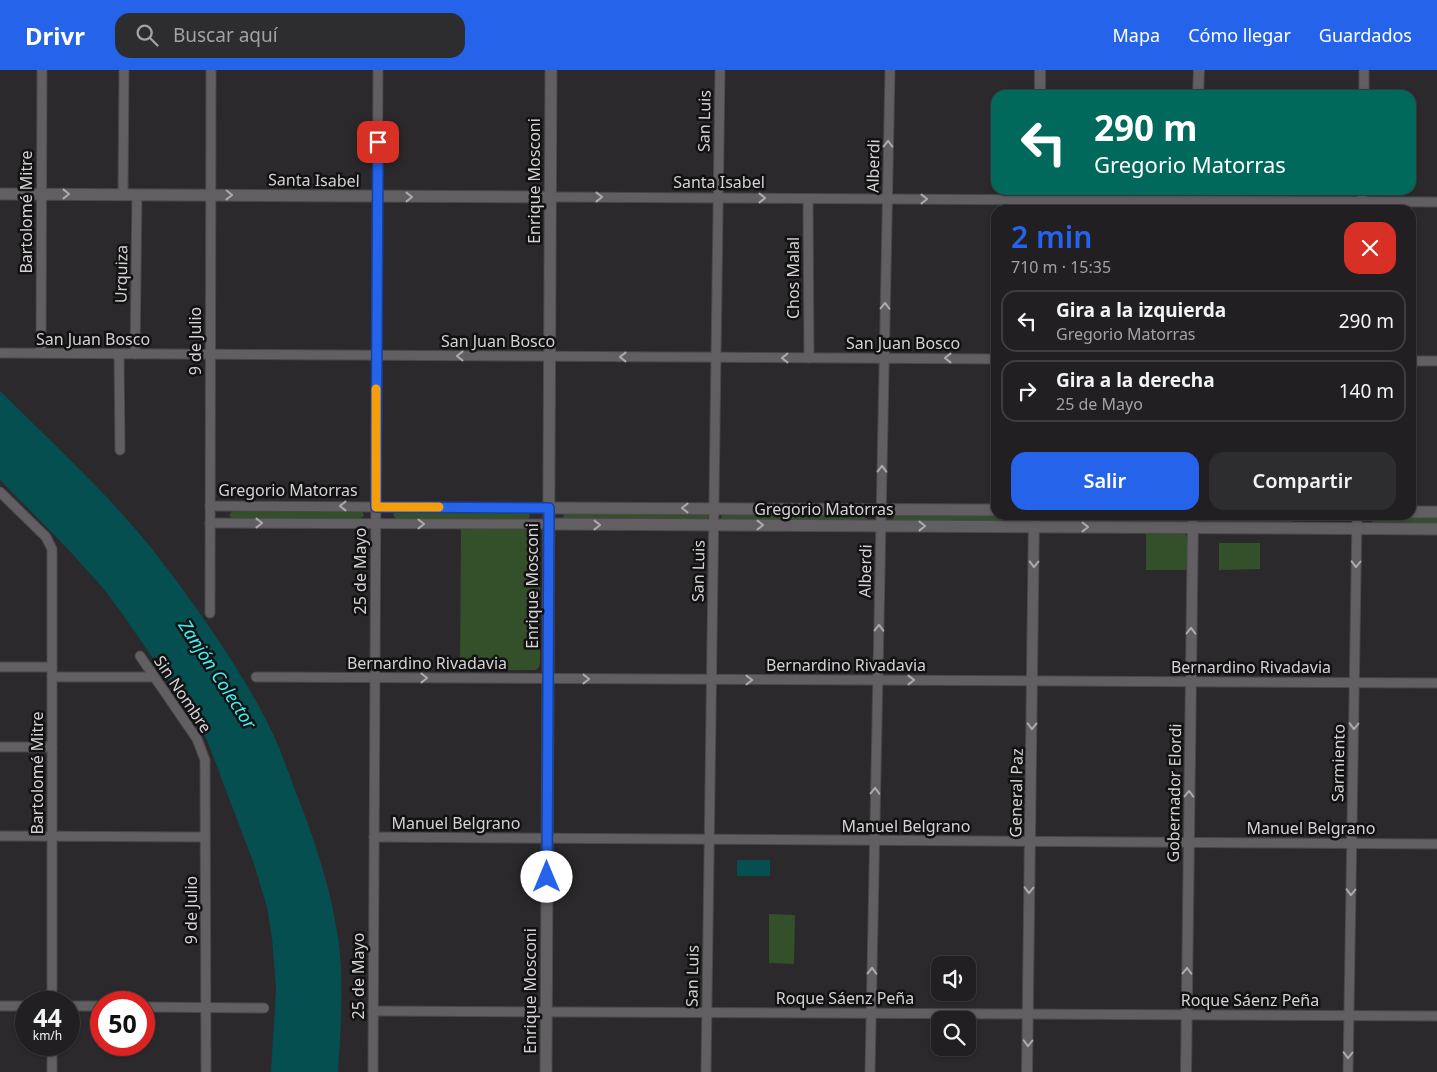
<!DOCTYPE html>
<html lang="es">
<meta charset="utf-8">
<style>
:root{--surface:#211f21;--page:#2d2c2e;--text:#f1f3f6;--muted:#a2a2a5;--line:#3e3d3f;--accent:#2563eb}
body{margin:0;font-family:"Noto Sans",sans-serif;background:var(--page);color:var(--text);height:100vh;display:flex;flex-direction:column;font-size:19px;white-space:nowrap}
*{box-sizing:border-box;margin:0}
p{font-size:16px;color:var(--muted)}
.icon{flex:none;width:28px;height:28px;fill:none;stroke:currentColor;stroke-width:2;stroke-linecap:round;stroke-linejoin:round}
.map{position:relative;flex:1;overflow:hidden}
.sheet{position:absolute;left:991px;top:135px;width:425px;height:315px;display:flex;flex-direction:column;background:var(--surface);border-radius:15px;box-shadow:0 1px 4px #0004,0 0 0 1px var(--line)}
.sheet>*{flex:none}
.banner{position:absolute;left:991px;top:20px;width:425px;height:105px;border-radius:15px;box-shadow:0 1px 4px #0004,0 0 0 1px var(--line);background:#00695c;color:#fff;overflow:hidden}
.tools{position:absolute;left:931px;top:886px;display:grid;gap:10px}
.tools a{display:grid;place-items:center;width:45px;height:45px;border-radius:10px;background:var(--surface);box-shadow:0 1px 4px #0004,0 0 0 1px var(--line);font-size:25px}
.speed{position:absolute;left:15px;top:921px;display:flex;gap:10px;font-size:25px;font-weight:700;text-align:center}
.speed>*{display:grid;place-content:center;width:65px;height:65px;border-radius:50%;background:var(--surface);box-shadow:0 1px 4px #0004,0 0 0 1px var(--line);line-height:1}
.speed small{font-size:12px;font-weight:400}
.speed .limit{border:8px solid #d22;background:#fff;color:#111}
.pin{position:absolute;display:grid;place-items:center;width:42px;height:42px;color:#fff;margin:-21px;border-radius:10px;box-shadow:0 2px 8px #0006}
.me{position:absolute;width:55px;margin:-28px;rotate:0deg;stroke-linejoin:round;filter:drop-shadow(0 0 4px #0008)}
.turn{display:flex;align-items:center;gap:18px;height:105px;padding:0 20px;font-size:22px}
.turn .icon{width:65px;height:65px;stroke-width:2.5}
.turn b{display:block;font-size:35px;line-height:42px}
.round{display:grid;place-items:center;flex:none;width:52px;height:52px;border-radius:15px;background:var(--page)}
.overview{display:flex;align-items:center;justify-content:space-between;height:85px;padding:0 20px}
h1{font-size:30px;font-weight:600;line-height:38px;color:var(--accent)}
.primary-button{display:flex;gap:10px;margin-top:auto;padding:10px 20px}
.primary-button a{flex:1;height:58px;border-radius:15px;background:var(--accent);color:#fff;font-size:20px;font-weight:600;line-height:58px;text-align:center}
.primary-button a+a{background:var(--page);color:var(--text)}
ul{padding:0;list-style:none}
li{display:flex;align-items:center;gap:15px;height:62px;margin:0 10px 8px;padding:0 10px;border:2px solid var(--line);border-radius:15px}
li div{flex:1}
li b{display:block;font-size:19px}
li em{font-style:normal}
header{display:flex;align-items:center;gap:30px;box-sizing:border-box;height:70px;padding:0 25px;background:var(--accent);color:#fff}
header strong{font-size:24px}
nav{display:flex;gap:28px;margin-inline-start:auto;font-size:18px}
.search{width:350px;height:45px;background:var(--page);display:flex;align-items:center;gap:12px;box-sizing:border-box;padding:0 18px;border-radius:15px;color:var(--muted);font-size:19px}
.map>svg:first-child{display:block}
.green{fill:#34502b}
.water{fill:#054f50}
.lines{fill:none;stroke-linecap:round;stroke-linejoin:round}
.minor-casing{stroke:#4a474a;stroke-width:11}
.tertiary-casing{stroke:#4a474a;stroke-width:12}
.secondary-casing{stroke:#4a474a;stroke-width:13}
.minor{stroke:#625f63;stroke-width:9}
.tertiary{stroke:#625f63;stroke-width:10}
.secondary{stroke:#625f63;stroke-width:11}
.oneway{stroke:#acaaac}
.route-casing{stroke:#184099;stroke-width:12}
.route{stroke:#2563eb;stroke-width:9}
.slow{stroke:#f59e0b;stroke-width:9}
.labels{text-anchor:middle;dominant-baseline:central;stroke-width:5;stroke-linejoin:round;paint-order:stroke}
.street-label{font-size:16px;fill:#d4d2d4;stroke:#131213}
.water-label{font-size:18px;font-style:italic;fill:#3ef1f4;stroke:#131213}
</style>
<header>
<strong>Drivr</strong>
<div class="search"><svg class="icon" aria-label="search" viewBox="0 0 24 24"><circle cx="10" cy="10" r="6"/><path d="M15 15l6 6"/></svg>Buscar aquí</div>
<nav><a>Mapa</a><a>Cómo llegar</a><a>Guardados</a></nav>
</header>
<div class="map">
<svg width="1437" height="1002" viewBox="0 0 1437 1002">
<rect width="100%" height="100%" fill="#2c292c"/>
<g class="green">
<path d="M233,440H360L362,441L364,446L359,449H233L229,445Z"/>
<path d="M395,441L528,442L530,446L529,448L525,450L396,449L393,445Z"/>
<path d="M564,443L708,444V447L706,451L563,449Z"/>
<path d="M722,443L864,444L867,448L866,451L721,449Z"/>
<path d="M896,444L1017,445L1019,448L1017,452L894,451L893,448Z"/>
<path d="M1049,445H1178L1181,450L1180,453L1049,452L1047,449Z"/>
<path d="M1210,445L1290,446L1293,448L1292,454L1207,453L1206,448Z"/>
<path d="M1375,445H1437V455L1373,454L1371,449Z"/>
<path d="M461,459H531L539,463L540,468V592L539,597L536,600L460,601Z"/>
<path d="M1146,461L1185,463L1187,468V500H1146Z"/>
<path d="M1219,473H1260V499L1219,500Z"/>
<path d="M769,844L795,845L794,894L769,893Z"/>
</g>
<g class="water">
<path d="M0,321C44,365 90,407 131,454C160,487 185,522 210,558C233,592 255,626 273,664C284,688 292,713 302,738C318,780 331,822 338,867C344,912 341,957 338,1002H271L276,919L272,868L267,837L254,794L207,670L197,652L121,542L103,518L67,478L0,410Z"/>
<rect x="737" y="790" width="33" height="16"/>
</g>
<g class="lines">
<defs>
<g id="minor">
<path d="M1364,25V0"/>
<path d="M123,125L124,0"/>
<path d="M550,127L1437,132"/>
<path d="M808,129L809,288"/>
<path d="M1362,140V120"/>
<path d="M0,283L996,289"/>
<path d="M41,283L42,0"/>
<path d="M119,284L120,380"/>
<path d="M135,284L137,125"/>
<path d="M1411,291H1437"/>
<path d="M0,422L46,467L52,479V932"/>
<path d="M210,436L549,438"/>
<path d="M210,453L549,454"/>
<path d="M210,543L211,0"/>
<path d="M140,586L197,669L205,690L206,1002"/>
<path d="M0,597H52"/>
<path d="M52,607H154"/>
<path d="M256,607L1437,613"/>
<path d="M0,677H52"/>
<path d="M0,766L205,767"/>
<path d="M374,767L1437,774"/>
<path d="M0,936H26"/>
<path d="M69,936H101"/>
<path d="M144,937L264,938"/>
<path d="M373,941L1437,946"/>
<path d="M52,1002V975"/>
<path d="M373,1002L378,0"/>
<path d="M706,1002L720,0"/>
<path d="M870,1002L890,0"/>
<path d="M1348,1002L1357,445"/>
</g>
<g id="tertiary">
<path d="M1040,25V0"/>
<path d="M1198,25L1199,0"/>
<path d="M1038,140V120"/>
<path d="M1197,140V120"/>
<path d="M1027,1002L1034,445"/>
<path d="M1186,1002L1193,445"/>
</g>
<g id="secondary">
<path d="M0,124L550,127"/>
<path d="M549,438L996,440"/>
<path d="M1411,442H1437"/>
<path d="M549,454L1437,459"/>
<path d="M546,1002L551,0"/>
</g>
</defs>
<use href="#minor" class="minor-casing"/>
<use href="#tertiary" class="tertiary-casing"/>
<use href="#secondary" class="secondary-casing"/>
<use href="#minor" class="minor"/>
<use href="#tertiary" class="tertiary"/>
<use href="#secondary" class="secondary"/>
</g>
<defs><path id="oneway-chevron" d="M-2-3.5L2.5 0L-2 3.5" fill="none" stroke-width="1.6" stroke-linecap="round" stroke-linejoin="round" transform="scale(1.25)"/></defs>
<g class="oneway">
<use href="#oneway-chevron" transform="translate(888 74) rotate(-89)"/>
<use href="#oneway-chevron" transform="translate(66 124)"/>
<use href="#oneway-chevron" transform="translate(229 125) rotate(1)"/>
<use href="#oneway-chevron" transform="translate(409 127)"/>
<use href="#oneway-chevron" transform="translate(599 127)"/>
<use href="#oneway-chevron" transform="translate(762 128)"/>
<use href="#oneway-chevron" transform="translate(924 129)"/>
<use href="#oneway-chevron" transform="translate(885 236) rotate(-89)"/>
<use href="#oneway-chevron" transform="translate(460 286) rotate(-180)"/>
<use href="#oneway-chevron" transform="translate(623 287) rotate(-180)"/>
<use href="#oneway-chevron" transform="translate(785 288) rotate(-180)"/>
<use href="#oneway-chevron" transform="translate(948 288) rotate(-180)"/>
<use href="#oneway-chevron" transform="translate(882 399) rotate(-89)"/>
<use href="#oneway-chevron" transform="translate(343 436) rotate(-180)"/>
<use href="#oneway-chevron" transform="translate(685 438) rotate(-180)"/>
<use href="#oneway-chevron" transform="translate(259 453)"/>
<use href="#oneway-chevron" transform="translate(421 454)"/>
<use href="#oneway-chevron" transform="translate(597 455)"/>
<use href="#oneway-chevron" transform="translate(760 455)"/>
<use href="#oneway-chevron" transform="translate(922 456)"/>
<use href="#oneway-chevron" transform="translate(1085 457)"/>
<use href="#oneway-chevron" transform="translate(1034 494) rotate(91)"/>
<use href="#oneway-chevron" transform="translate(1356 494) rotate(91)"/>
<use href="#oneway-chevron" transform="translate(879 558) rotate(-89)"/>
<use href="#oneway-chevron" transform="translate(1191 561) rotate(-89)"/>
<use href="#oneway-chevron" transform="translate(424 608)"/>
<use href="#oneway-chevron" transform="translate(586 609)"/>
<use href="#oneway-chevron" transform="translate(749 610)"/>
<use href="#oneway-chevron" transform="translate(911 610)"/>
<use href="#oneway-chevron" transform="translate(1032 656) rotate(91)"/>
<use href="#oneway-chevron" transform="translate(1354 656) rotate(91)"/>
<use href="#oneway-chevron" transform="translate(875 721) rotate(-89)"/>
<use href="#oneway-chevron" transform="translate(1189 724) rotate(-89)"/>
<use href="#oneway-chevron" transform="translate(1029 820) rotate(91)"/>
<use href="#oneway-chevron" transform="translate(1351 822) rotate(91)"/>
<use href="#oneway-chevron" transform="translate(872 901) rotate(-89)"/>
<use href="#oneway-chevron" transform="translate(1187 901) rotate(-89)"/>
<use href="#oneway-chevron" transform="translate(1028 973) rotate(91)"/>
<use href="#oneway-chevron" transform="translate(1348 985) rotate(91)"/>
</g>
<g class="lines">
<defs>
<path id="route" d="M378,72L376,437L549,438L547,807"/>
</defs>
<use href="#route" class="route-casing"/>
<use href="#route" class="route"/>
<path class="slow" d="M376,319V437H439"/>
</g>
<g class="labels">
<g class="street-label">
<text transform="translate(704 51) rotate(-89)">San Luis</text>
<text transform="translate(873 96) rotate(-89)">Alberdi</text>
<text transform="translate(314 110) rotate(1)">Santa Isabel</text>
<text transform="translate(534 111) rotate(-90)">Enrique Mosconi</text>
<text x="719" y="112">Santa Isabel</text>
<text transform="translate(26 142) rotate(-90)">Bartolomé Mitre</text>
<text transform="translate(121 204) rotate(-89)">Urquiza</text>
<text transform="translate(793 208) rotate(-90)">Chos Malal</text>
<text x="93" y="269">San Juan Bosco</text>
<text transform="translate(195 271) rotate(-90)">9 de Julio</text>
<text x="498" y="271">San Juan Bosco</text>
<text x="903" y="273">San Juan Bosco</text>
<text x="288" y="420">Gregorio Matorras</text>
<text x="824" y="439">Gregorio Matorras</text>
<text transform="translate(360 501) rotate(-90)">25 de Mayo</text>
<text transform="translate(698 501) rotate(-89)">San Luis</text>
<text transform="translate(865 501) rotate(-89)">Alberdi</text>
<text transform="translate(532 516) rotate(-90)">Enrique Mosconi</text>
<text x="427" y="593">Bernardino Rivadavia</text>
<text x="846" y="595">Bernardino Rivadavia</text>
<text x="1251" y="597">Bernardino Rivadavia</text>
<text transform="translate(183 624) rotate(56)">Sin Nombre</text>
<text transform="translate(1338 693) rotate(-89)">Sarmiento</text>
<text transform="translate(37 703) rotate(-90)">Bartolomé Mitre</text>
<text transform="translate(1016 723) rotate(-89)">General Paz</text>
<text transform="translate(1174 723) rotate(-89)">Gobernador Elordi</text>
<text x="456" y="753">Manuel Belgrano</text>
<text x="906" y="756">Manuel Belgrano</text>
<text x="1311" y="758">Manuel Belgrano</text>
<text transform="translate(191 840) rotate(-90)">9 de Julio</text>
<text transform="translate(358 906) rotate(-90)">25 de Mayo</text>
<text transform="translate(692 906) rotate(-89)">San Luis</text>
<text transform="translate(530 921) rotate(-90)">Enrique Mosconi</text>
<text x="845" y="928">Roque Sáenz Peña</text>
<text x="1250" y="930">Roque Sáenz Peña</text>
</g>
<g class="water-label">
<text transform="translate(218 604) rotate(57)">Zanjón Colector</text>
</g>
</g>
</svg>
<div class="tools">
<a><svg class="icon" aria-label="sound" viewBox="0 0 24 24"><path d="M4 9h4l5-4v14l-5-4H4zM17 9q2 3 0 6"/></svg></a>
<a><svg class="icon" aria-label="search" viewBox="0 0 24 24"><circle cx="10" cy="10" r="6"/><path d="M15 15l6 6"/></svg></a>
</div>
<div class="speed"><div>44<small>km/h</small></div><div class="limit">50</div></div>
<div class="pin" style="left:378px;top:72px;background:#d93025"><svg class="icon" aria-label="arrive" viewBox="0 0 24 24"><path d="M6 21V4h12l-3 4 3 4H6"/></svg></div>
<svg class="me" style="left:547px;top:807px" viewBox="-20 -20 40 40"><circle r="19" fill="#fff"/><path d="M0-13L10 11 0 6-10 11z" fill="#2563eb"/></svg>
<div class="banner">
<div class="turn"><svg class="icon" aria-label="left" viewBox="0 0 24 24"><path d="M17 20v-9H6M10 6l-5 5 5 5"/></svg><div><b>290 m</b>Gregorio Matorras</div></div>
</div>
<section class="sheet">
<div class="overview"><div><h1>2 min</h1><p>710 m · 15:35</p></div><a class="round" style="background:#d93025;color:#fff"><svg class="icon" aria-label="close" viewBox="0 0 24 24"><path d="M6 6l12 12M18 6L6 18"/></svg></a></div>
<ul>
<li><svg class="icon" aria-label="left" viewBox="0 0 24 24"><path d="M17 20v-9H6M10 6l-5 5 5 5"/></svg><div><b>Gira a la izquierda</b><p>Gregorio Matorras</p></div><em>290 m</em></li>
<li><svg class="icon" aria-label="right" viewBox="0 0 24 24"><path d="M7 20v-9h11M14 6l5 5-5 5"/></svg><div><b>Gira a la derecha</b><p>25 de Mayo</p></div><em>140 m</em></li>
</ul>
<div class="primary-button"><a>Salir</a><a>Compartir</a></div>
</section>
</div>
